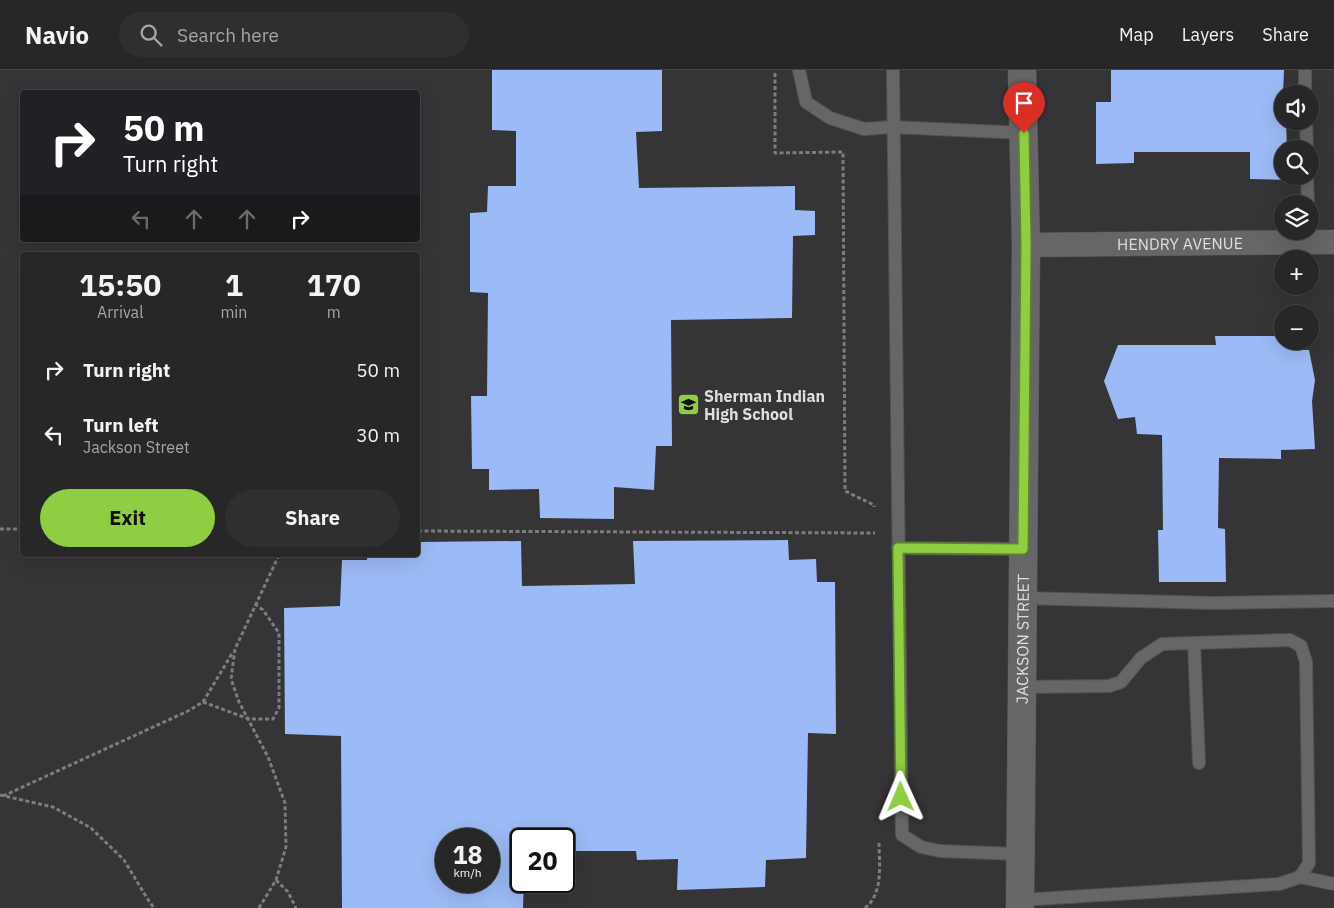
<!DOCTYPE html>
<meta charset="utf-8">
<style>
:root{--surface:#282728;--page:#302f30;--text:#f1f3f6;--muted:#a5a5a8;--line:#444445;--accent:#8fcd42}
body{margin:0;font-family:"IBM Plex Sans",sans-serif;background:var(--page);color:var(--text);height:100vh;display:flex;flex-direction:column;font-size:19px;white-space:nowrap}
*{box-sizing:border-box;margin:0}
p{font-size:16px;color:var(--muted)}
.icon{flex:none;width:28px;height:28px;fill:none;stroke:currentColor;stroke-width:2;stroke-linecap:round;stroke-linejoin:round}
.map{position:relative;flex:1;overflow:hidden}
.panel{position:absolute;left:20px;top:182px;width:400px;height:305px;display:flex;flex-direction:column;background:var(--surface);border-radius:5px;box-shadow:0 5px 20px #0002,0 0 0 1px var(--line)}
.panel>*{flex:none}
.guide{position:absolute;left:20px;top:20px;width:400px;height:152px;border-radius:5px;box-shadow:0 5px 20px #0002,0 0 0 1px var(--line);background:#202124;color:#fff;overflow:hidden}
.controls{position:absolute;left:1274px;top:15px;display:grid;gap:10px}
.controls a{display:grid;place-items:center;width:45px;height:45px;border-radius:50%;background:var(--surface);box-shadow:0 5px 20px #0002,0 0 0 1px var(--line);font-size:25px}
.speed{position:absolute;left:435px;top:758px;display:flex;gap:10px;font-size:25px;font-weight:700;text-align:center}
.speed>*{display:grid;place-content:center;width:65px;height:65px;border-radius:50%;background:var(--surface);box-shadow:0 5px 20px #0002,0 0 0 1px var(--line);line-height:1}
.speed small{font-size:12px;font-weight:400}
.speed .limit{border:2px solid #111;border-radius:8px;background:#fff;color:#111}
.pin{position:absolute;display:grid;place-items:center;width:42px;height:42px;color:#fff;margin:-51px -21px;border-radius:50% 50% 50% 0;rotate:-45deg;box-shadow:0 0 5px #0007}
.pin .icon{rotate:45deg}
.me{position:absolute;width:55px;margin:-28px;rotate:359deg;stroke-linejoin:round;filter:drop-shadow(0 0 4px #0008)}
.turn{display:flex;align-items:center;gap:18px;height:105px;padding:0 20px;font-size:22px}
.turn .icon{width:65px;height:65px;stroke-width:2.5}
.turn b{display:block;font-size:35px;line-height:42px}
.lanes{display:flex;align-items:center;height:48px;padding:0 20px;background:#0003;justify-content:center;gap:25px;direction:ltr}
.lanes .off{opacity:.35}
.eta{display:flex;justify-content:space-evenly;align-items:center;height:85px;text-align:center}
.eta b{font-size:30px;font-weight:700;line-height:35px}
.action{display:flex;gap:10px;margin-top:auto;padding:10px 20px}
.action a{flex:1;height:58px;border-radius:30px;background:var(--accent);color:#111;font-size:20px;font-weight:700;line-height:58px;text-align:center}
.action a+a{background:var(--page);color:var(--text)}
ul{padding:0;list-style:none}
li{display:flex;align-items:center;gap:15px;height:65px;padding:0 20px}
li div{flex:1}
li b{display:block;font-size:19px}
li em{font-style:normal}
header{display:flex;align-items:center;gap:30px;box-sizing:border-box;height:70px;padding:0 25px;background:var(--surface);border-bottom:1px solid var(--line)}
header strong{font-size:24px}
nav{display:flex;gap:28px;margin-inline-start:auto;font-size:18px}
.search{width:350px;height:45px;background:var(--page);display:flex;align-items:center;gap:12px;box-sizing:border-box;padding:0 18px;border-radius:28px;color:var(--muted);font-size:19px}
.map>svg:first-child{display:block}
.building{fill:#9cbaf5;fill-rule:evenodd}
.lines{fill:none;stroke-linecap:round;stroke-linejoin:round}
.service-casing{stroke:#525254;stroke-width:14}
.minor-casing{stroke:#525254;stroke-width:25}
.tertiary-casing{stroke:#525254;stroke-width:29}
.path{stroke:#7d7d7e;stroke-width:3;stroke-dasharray:4 2.5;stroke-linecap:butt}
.service{stroke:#666568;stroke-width:12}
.minor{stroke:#666568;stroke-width:24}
.tertiary{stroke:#666568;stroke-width:28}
.route-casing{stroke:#5d852b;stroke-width:12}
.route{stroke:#8fcd42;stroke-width:9}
.labels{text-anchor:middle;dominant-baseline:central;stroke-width:5;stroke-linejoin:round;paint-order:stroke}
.street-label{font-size:16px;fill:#dededf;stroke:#353436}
.poi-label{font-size:16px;font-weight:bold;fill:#dededf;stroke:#353436;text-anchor:start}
</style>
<header>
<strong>Navio</strong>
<div class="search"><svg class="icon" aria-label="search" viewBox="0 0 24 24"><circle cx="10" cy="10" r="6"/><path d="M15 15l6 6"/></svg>Search here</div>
<nav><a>Map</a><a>Layers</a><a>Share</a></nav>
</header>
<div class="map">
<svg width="1334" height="838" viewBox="0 0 1334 838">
<rect width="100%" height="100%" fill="#353436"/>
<g class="building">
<path d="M492,0H662V61L636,62L639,118L795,116V140L815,141V165L793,166L792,248L671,250L672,376H656L654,420L614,417V449L540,448L539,419L489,420V399H472L471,326H487L488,223L470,222V143L487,142L488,116H516V61L492,60Z"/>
<path d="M1111,0H1284L1282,51H1286L1287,79H1282V106H1287V110L1250,109V82H1134V93L1096,94V32H1111Z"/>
<path d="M1215,266H1282V271H1290L1291,280H1309L1315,310L1312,331L1315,379L1281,380V389L1219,388L1218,458L1225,459L1226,512H1159L1158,460H1163L1162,365L1137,364L1135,347L1118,349L1104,311L1118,275H1216Z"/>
<path d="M788,470L789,490L816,489L817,512H835L836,664L808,663L806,788L766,790L765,817L677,820L678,789L637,790L636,781H564V769H521V811H524L523,838H342L341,666L285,664L284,538L340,536L342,490H367V485H418V472L521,471L522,516L635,514L633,471ZM446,769H489V811H446Z"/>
</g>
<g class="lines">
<defs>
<g id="service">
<path d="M799,0L806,32L830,48L864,59L892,57L1024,63"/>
<path d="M893,0L902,765L921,777L940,781L1020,784"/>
<path d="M1305,0V24"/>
<path d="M1306,51L1307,79"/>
<path d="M1307,106L1308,134"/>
<path d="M898,478L1023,479"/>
<path d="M1022,528L1214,533L1334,531"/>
<path d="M1194,573L1199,693"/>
<path d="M1300,807L1334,814"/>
<path d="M1020,830L1279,814L1300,807L1309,793L1306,592L1301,576L1290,570L1162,574L1141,588L1121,612L1109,616L1022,617"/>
</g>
<g id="minor">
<path id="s1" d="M1026,175L1334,172"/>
</g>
<g id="tertiary">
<path id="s2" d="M1020,838L1026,175L1022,0"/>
</g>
</defs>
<use href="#service" class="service-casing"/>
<use href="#minor" class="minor-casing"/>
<use href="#tertiary" class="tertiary-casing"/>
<g class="path">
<path d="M775,3V83L843,82L845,421L874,435V437"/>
<path d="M0,459H22"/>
<path d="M418,461L875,463"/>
<path d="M203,632L249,649H273L279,638V563L263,540L255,534"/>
<path d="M0,725L53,737L91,758L124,790L147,828L154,838"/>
<path d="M3,726L188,641L203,632L233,582"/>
<path d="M276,810L288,822L296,838"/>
<path d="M259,838L276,810L286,777L285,733L268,687L239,632L231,609L235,579L279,485"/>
<path d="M865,838C884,823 879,793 879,771"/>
</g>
<use href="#service" class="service"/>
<use href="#minor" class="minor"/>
<use href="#tertiary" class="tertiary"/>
</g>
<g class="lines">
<defs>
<path id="route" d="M901,727L898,478L1023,479L1026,175L1024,63"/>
</defs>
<use href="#route" class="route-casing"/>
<use href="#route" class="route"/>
</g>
<defs>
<symbol id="school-square" viewBox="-11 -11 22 22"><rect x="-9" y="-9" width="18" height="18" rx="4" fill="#8fcd42" stroke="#353436"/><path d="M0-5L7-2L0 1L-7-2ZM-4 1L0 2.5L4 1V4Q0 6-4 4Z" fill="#111"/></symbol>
</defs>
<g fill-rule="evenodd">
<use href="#school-square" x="676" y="322" width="25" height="25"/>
</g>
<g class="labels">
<g class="street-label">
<text stroke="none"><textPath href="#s1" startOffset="154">HENDRY AVENUE</textPath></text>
<text stroke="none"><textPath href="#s2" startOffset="269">JACKSON STREET</textPath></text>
</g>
<g class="poi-label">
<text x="704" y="326">Sherman Indian<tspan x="704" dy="18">High School</tspan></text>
</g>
</g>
</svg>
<div class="controls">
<a><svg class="icon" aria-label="sound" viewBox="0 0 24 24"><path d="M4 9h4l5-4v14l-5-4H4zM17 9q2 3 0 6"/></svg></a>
<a><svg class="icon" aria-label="search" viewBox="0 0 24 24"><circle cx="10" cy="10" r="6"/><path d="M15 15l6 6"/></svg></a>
<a><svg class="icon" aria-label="layers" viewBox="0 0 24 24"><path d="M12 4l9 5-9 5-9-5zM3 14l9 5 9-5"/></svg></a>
<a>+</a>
<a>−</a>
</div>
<div class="speed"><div>18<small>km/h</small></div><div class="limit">20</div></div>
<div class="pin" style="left:1024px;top:63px;background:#d93025"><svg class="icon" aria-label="arrive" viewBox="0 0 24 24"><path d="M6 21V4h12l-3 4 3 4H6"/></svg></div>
<svg class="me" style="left:901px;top:727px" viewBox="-20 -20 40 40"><path d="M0-17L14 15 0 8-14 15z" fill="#8fcd42" stroke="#fff" stroke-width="4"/></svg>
<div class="guide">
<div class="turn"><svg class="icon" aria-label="right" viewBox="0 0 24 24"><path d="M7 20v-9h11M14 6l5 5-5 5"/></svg><div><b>50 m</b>Turn right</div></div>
<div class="lanes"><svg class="icon off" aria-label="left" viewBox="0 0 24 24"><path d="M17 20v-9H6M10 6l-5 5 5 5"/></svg><svg class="icon off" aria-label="ahead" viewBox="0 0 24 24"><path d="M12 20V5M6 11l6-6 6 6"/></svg><svg class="icon off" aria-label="ahead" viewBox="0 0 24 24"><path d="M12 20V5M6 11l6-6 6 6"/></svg><svg class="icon" aria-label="right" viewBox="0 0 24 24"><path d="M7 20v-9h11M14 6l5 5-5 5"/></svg></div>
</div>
<section class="panel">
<div class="eta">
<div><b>15:50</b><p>Arrival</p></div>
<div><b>1</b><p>min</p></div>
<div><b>170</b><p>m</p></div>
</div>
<ul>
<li><svg class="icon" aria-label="right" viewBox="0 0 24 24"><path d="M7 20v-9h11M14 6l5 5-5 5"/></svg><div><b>Turn right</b></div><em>50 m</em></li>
<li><svg class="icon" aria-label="left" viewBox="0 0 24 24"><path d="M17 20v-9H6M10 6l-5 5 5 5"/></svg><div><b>Turn left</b><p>Jackson Street</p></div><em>30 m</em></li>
</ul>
<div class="action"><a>Exit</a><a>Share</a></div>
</section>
</div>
